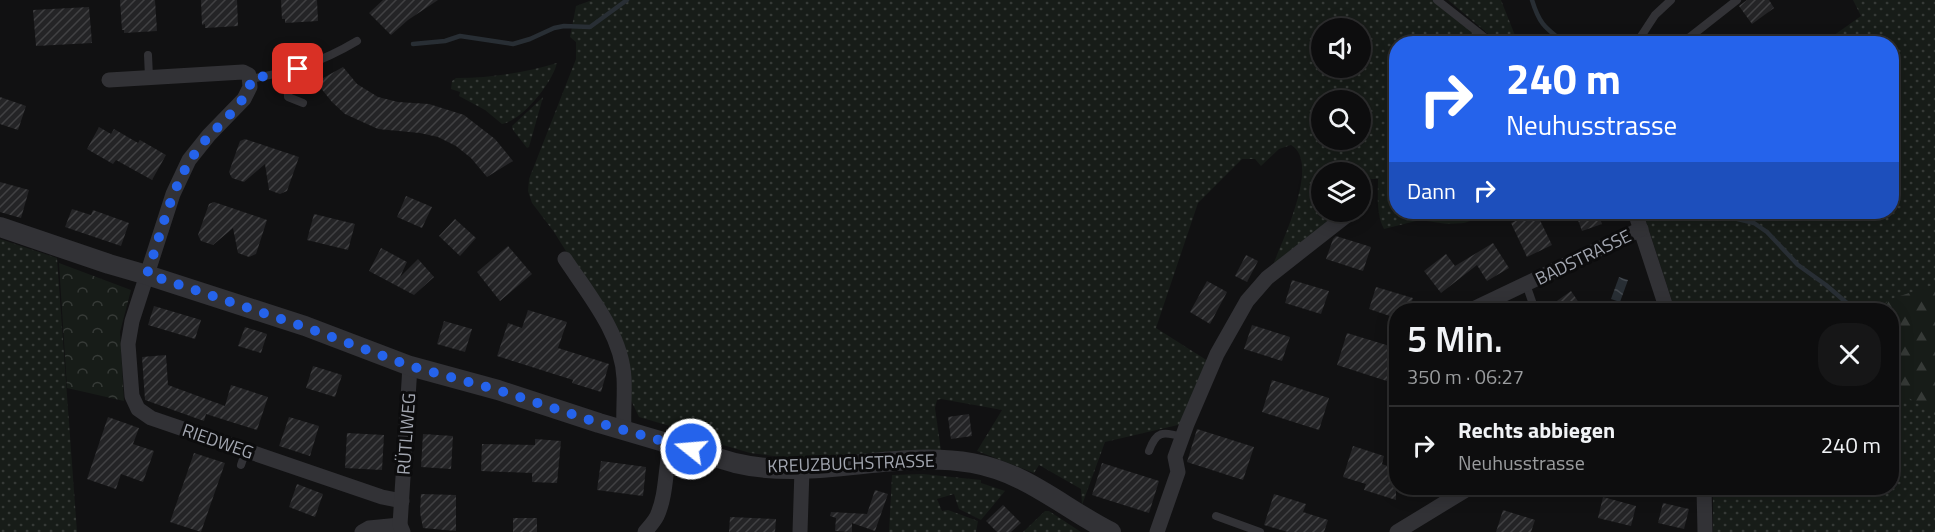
<!DOCTYPE html>
<html lang="de">
<meta charset="utf-8">
<style>
:root{--surface:#0d0d0e;--page:#161617;--text:#f1f3f6;--muted:#9a9c9e;--line:#2d2d2e}
body{margin:0;font-family:"Titillium Web",sans-serif;background:var(--page);color:var(--text);height:100vh;display:flex;flex-direction:column;font-size:22px;white-space:nowrap}
*{box-sizing:border-box;margin:0}
p{font-size:20px;color:var(--muted)}
.icon{flex:none;width:33px;height:33px;fill:none;stroke:currentColor;stroke-width:2;stroke-linecap:round;stroke-linejoin:round}
.map{position:relative;flex:1;overflow:hidden}
.panel{position:absolute;left:1389px;top:303px;width:510px;height:192px;display:flex;flex-direction:column;background:var(--surface);border-radius:24px;box-shadow:0 3px 15px #0003,0 0 0 2px var(--line)}
.panel>*{flex:none}
.top-card{position:absolute;left:1389px;top:36px;width:510px;height:183px;border-radius:24px;box-shadow:0 3px 15px #0003,0 0 0 2px var(--line);background:#2563eb;color:#fff;overflow:hidden}
.fabs{position:absolute;left:1311px;top:18px;display:grid;gap:12px}
.fabs a{display:grid;place-items:center;width:60px;height:60px;border-radius:50%;background:var(--surface);box-shadow:0 3px 15px #0003,0 0 0 2px var(--line);font-size:30px}
.pin{position:absolute;display:grid;place-items:center;width:51px;height:51px;color:#fff;margin:-26px;border-radius:12px;box-shadow:0 3px 9px #0006}
.me{position:absolute;width:66px;margin:-33px;rotate:287deg;stroke-linejoin:round;filter:drop-shadow(0 0 4px #0008)}
.turn{display:flex;align-items:center;gap:21px;height:126px;padding:0 18px;font-size:27px}
.turn .icon{width:78px;height:78px;stroke-width:2.5}
.turn b{display:block;font-size:42px;line-height:51px}
.then{display:flex;align-items:center;height:57px;padding:0 18px;background:#0003;gap:12px;font-size:22px}
.round{display:grid;place-items:center;flex:none;width:63px;height:63px;border-radius:24px;background:var(--page)}
.summary{display:flex;align-items:center;justify-content:space-between;height:102px;padding:0 18px}
h1{font-size:36px;font-weight:600;line-height:45px}
ul{padding:0;list-style:none}
li{display:flex;align-items:center;gap:18px;height:78px;padding:0 18px;border-top:2px solid var(--line)}
li div{flex:1}
li b{display:block;font-size:22px}
li em{font-style:normal}
.map>svg:first-child{display:block}
.grass{fill:url(#grass-dots);fill-rule:evenodd}
.forest{fill:url(#forest-firs)}
.park{fill:url(#park-crowns)}
.water{fill:url(#water-waves)}
.lines{fill:none;stroke-linecap:round;stroke-linejoin:round}
.stream{stroke:#282e34;stroke-width:4.5}
.building{fill:url(#building-hatch)}
.service{stroke:#323236;stroke-width:8}
.minor{stroke:#323236;stroke-width:15}
.tertiary{stroke:#323236;stroke-width:20}
.route{stroke:#2563eb;stroke-width:10;stroke-dasharray:0 18}
.labels{text-anchor:middle;dominant-baseline:central;stroke-width:6;stroke-linejoin:round;paint-order:stroke}
.street-label{font-size:18px;fill:#a3a7b1;stroke:#0c0c0d}
</style>
<div class="map">
<svg width="1935" height="532" viewBox="0 0 1935 532">
<defs>
<pattern id="grass-dots" width="8" height="8" patternUnits="userSpaceOnUse" patternTransform="scale(1.5)"><rect width="8" height="8" fill="#171c18"/><path d="M2 2h.1M6 6h.1" fill="none" stroke="#363a37" stroke-width="1.8" stroke-linecap="round"/></pattern>
<pattern id="forest-firs" width="22" height="20" patternUnits="userSpaceOnUse" patternTransform="scale(1.5)"><rect width="22" height="20" fill="#171c18"/><path d="M5 1l3.5 6h-7zM16 11l3.5 6h-7z" fill="#363a37"/></pattern>
<pattern id="park-crowns" width="20" height="18" patternUnits="userSpaceOnUse" patternTransform="scale(1.5)"><rect width="20" height="18" fill="#171c18"/><path d="M2 6a3 3 0 1 1 6 0M12 15a3 3 0 1 1 6 0" fill="none" stroke="#363a37"/></pattern>
<pattern id="water-waves" width="16" height="10" patternUnits="userSpaceOnUse" patternTransform="scale(1.5)"><rect width="16" height="10" fill="#282e34"/><path d="M0 5q4-4 8 0t8 0" fill="none" stroke="#44494f"/></pattern>
<pattern id="building-hatch" width="6" height="6" patternUnits="userSpaceOnUse" patternTransform="scale(1.5)"><rect width="6" height="6" fill="#242426"/><path d="M-1 1l2-2M0 6l6-6M5 7l2-2" fill="none" stroke="#414143"/></pattern>
</defs>
<rect width="100%" height="100%" fill="#111112"/>
<g class="grass">
<path d="M592,0H1435L1488,43L1396,44V212H1498L1464,223L1447,224L1420,220L1384,229C1376,214 1378,196 1378,179H1367L1361,194L1360,172H1322V212H1345L1273,265C1282,241 1321,162 1291,145L1279,149L1261,166L1255,159H1242L1198,203L1156,328L1208,361L1182,426L1178,425L1105,442L1082,505L1081,489L1039,465L1034,473L977,451L1002,410L941,399L937,400L935,408L941,451L893,452L796,459L750,453L706,440L707,437L639,417L628,394L609,320L554,232L532,203L528,191L529,179L576,59V42L570,37L576,6ZM1322,28H1360V68H1322ZM1322,100H1360V140H1322Z"/>
<path d="M1448,0H1501L1518,43H1499Z"/>
<path d="M1853,0H1935V532H1713V488H1892V310H1675L1643,212H1892V44L1823,43L1861,16Z"/>
<path d="M557,63C552,83 523,120 502,124L485,110L459,96L460,92L451,89L452,81L456,78C491,78 523,73 557,63Z"/>
<path d="M543,97L529,147L527,148L513,130L512,126Z"/>
<path d="M0,239L57,258L77,532H0Z"/>
<path d="M923,474L981,480V483L1005,491L981,520L959,509L954,494L937,499L942,511L948,510L978,521L976,532H889L892,475Z"/>
<path d="M1045,511H1049L1081,532H1023Z"/>
</g>
<path class="forest" d="M1933,285H1935V415L1892,387V310H1877L1891,299Z"/>
<path class="park" d="M59,263L131,290L120,332L124,401L67,388Z"/>
<path class="water" d="M1619,277L1628,280L1620,302L1611,299Z"/>
<g class="lines">
<g class="stream">
<path d="M1532,0C1540,26 1546,28 1566,44"/>
<path d="M413,44L445,41L460,36L513,44L530,39L554,28L564,26L590,27L627,0"/>
<path d="M1709,212L1754,223L1767,232L1798,265L1826,285L1855,310"/>
</g>
</g>
<g class="building">
<path d="M120,0H155L157,31L124,33V30H122Z"/>
<path d="M201,0H237L238,26L205,28V24L202,25Z"/>
<path d="M281,0H317L318,21L285,23V19H282Z"/>
<path d="M383,0H438L408,20L391,35L369,13Z"/>
<path d="M1747,0H1769L1774,8L1752,24L1739,6Z"/>
<path d="M89,7L92,43L36,46L33,10Z"/>
<path d="M343,67L357,84L378,97L398,102L429,104L464,115L495,139L513,161L487,177L471,158L456,146L438,137L420,133L378,129L345,114L332,102L316,82Z"/>
<path d="M0,97L26,106L18,130L0,124Z"/>
<path d="M99,127L111,134L114,129L138,143L140,140L166,155L152,180L116,160L113,164L87,149Z"/>
<path d="M245,139L299,157L287,191L280,194L269,190L265,164L244,182L232,178L229,172L240,141Z"/>
<path d="M0,182L29,190L21,218L0,212Z"/>
<path d="M406,196L432,207L422,228L397,217Z"/>
<path d="M214,202L267,220L256,254L249,257L238,253L233,228L213,245L201,241L198,235L209,204Z"/>
<path d="M72,209L91,215L93,210L129,223L121,246L65,227Z"/>
<path d="M1536,212L1552,245L1527,257L1511,223Z"/>
<path d="M1575,212H1598L1602,224L1582,231Z"/>
<path d="M314,214L355,224L348,250L307,240Z"/>
<path d="M455,219L476,238L460,256L439,236Z"/>
<path d="M1336,236L1371,247L1363,271L1326,259L1333,239Z"/>
<path d="M1493,243L1509,268L1487,281L1477,265L1441,293L1424,271L1446,254L1455,266Z"/>
<path d="M508,246L532,274L500,301L477,272Z"/>
<path d="M381,248L407,262L400,277L418,259L434,277L414,295L369,271Z"/>
<path d="M1246,255L1258,261L1247,282L1235,276Z"/>
<path d="M1292,280L1329,291L1321,314L1285,303Z"/>
<path d="M1207,281L1227,292L1210,324L1190,312Z"/>
<path d="M1376,287L1413,298L1409,310H1396V318L1369,309Z"/>
<path d="M1571,291L1584,310H1544Z"/>
<path d="M154,306L201,320L195,339L148,325Z"/>
<path d="M528,310L567,322L558,348L609,364L601,392L572,383L573,380L497,356L508,323L522,328Z"/>
<path d="M444,321L472,329L465,352L437,344Z"/>
<path d="M1252,325L1290,337L1282,361L1244,349Z"/>
<path d="M245,327L267,334L261,353L238,346Z"/>
<path d="M1347,333L1396,348V374L1393,383L1337,365Z"/>
<path d="M166,355L168,385L225,406L231,385L268,397L257,430L206,414L204,421L145,400L142,357Z"/>
<path d="M313,366L342,375L335,397L306,388Z"/>
<path d="M1272,380L1329,398L1319,430L1262,412Z"/>
<path d="M969,414L972,436L951,439L948,417Z"/>
<path d="M108,417L139,428L133,444L154,451L143,482L121,474L116,489L87,479Z"/>
<path d="M289,417L319,426L310,456L279,446Z"/>
<path d="M1197,429L1254,447L1243,480L1187,462Z"/>
<path d="M347,433L384,435L382,470L345,468Z"/>
<path d="M423,434L453,436L451,469L421,467Z"/>
<path d="M535,439L561,441L557,483L532,482V473L481,471L482,444L535,445Z"/>
<path d="M1353,446L1384,456L1382,464L1396,469V500L1364,490L1366,484L1343,477Z"/>
<path d="M194,453L225,463L201,532L170,522Z"/>
<path d="M601,461L646,467L643,496L597,490Z"/>
<path d="M1102,463L1159,481L1149,513L1092,495Z"/>
<path d="M297,484L323,494L315,517L289,507Z"/>
<path d="M875,490L888,494L875,531L852,523V532L835,531L836,518L830,516L831,512L867,514Z"/>
<path d="M421,494L456,495V531L423,528L420,512Z"/>
<path d="M1274,494L1306,504L1303,512L1328,520L1324,532H1288L1264,525Z"/>
<path d="M1603,497L1636,506L1631,526L1598,518Z"/>
<path d="M1663,503L1689,509L1684,529L1658,523Z"/>
<path d="M1003,505L1021,523L1011,532H997L986,521Z"/>
<path d="M1503,510L1535,520L1531,532H1496Z"/>
<path d="M730,517L776,519L775,532H729Z"/>
<rect x="513" y="518" width="24" height="14"/>
</g>
<g class="lines">
<g class="service">
<path d="M1437,0L1493,44"/>
<path d="M1636,44L1655,15L1671,0"/>
<path d="M1681,44L1737,0"/>
<path d="M148,55L149,77"/>
<path d="M287,72L288,97L303,103"/>
<path d="M251,79C292,71 320,63 357,41"/>
<path d="M1526,284L1535,310"/>
<path d="M1149,451C1156,431 1163,431 1182,437"/>
<path d="M241,465L246,450"/>
<path d="M1216,516L1260,532"/>
</g>
<g class="minor">
<path d="M109,80L243,72L249,75L250,87L244,99L209,135L189,160L173,194L132,321L128,344L132,396L138,409L151,418L382,497L402,501"/>
<path d="M1635,212L1667,310"/>
<path d="M565,259C588,294 622,334 624,378C625,395 623,412 624,429"/>
<path d="M1471,310L1641,229"/>
<path d="M1704,488L1705,532"/>
<path d="M362,532L369,528L400,525"/>
<path d="M403,532L400,525L410,366"/>
<path d="M645,532C649,527 654,522 657,516C667,494 665,467 671,443"/>
<path d="M800,532L802,469"/>
<path d="M1157,532L1178,472L1175,457L1187,424L1217,354L1247,301L1267,278L1351,212"/>
<path d="M1397,532L1469,488"/>
</g>
<path class="tertiary" d="M0,227L109,264L147,275L305,326L410,366L498,390L599,423L735,463C814,482 894,449 972,463C1028,473 1063,508 1111,532"/>
</g>
<g class="lines">
<path class="route" d="M298,69L251,79C250,101 213,129 199,148C171,184 162,232 147,274L305,327L410,366L501,391L599,423L691,449"/>
</g>
<g class="labels">
<g class="street-label">
<text transform="translate(1583 257) rotate(-26)">BADSTRASSE</text>
<text transform="translate(406 434) rotate(-86)">RÜTLIWEG</text>
<text transform="translate(218 441) rotate(19)">RIEDWEG</text>
<text transform="translate(851 463) rotate(-2)">KREUZBUCHSTRASSE</text>
</g>
</g>
</svg>
<div class="fabs">
<a><svg class="icon" aria-label="sound" viewBox="0 0 24 24"><path d="M4 9h4l5-4v14l-5-4H4zM17 9q2 3 0 6"/></svg></a>
<a><svg class="icon" aria-label="search" viewBox="0 0 24 24"><circle cx="10" cy="10" r="6"/><path d="M15 15l6 6"/></svg></a>
<a><svg class="icon" aria-label="layers" viewBox="0 0 24 24"><path d="M12 4l9 5-9 5-9-5zM3 14l9 5 9-5"/></svg></a>
</div>
<div class="pin" style="left:298px;top:69px;background:#d93025"><svg class="icon" aria-label="arrive" viewBox="0 0 24 24"><path d="M6 21V4h12l-3 4 3 4H6"/></svg></div>
<svg class="me" style="left:691px;top:449px" viewBox="-20 -20 40 40"><circle r="17" fill="#2563eb" stroke="#fff" stroke-width="3"/><path d="M0-11L8 9 0 5-8 9z" fill="#fff"/></svg>
<div class="top-card">
<div class="turn"><svg class="icon" aria-label="right" viewBox="0 0 24 24"><path d="M7 20v-9h11M14 6l5 5-5 5"/></svg><div><b>240 m</b>Neuhusstrasse</div></div>
<div class="then">Dann<svg class="icon" aria-label="right" viewBox="0 0 24 24"><path d="M7 20v-9h11M14 6l5 5-5 5"/></svg></div>
</div>
<section class="panel">
<div class="summary"><div><h1>5 Min.</h1><p>350 m · 06:27</p></div><a class="round"><svg class="icon" aria-label="close" viewBox="0 0 24 24"><path d="M6 6l12 12M18 6L6 18"/></svg></a></div>
<ul>
<li><svg class="icon" aria-label="right" viewBox="0 0 24 24"><path d="M7 20v-9h11M14 6l5 5-5 5"/></svg><div><b>Rechts abbiegen</b><p>Neuhusstrasse</p></div><em>240 m</em></li>
</ul>
</section>
</div>
